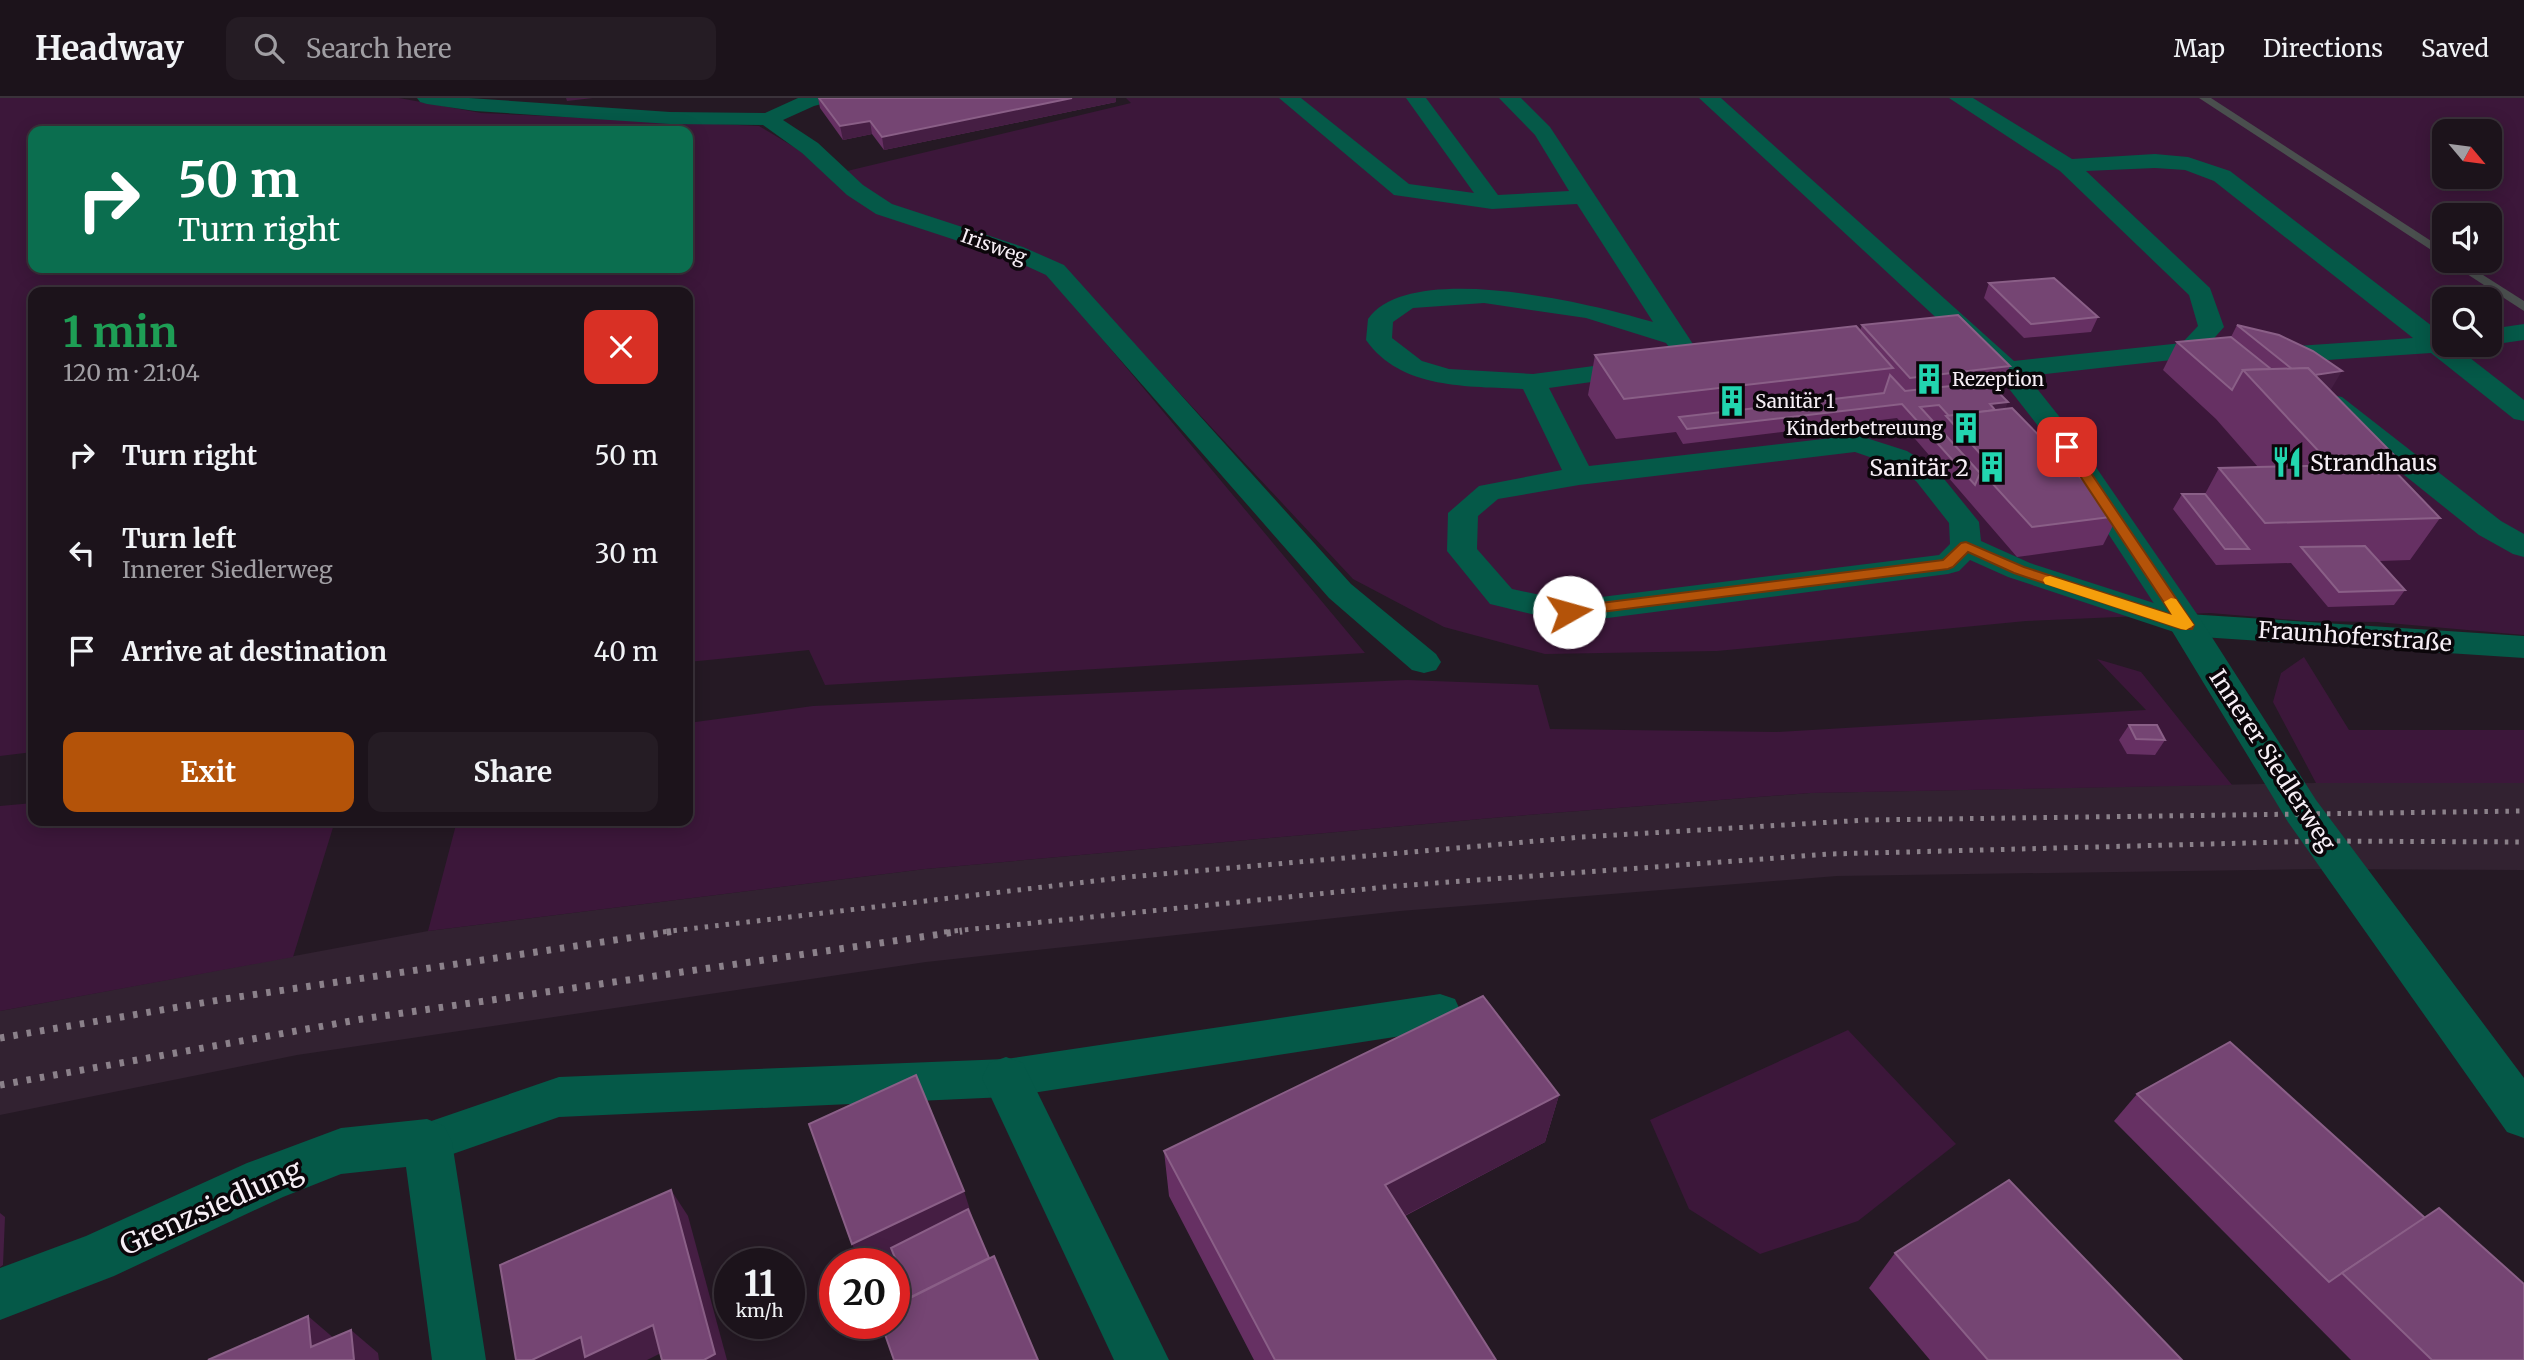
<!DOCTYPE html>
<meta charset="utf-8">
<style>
:root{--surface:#1c131b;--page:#251c24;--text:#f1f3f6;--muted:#a09ea3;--line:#3a323a;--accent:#b45309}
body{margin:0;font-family:Merriweather,serif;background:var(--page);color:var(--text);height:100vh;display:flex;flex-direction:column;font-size:26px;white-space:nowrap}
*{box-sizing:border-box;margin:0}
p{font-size:23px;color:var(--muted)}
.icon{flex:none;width:38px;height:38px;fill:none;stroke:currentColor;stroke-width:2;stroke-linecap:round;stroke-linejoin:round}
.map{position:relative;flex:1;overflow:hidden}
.panel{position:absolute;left:28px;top:189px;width:665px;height:539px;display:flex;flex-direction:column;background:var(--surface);border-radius:14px;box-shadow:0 4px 18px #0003,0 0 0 2px var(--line)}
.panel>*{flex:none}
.hud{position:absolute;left:28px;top:28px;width:665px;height:147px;border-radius:14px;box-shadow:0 4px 18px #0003,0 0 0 2px var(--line);background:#0b6e4f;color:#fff;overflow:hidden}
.needle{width:46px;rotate:119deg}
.tools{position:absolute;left:2432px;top:21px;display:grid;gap:14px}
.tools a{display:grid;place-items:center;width:70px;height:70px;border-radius:14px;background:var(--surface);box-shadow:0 4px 18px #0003,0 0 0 2px var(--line);font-size:35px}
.speed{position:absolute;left:714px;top:1150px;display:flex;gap:14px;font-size:35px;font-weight:700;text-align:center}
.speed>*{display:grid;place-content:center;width:91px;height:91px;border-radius:50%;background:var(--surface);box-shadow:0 4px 18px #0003,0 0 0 2px var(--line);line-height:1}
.speed small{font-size:18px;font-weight:400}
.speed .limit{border:10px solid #d22;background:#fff;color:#111}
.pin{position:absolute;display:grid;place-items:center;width:60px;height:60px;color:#fff;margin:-30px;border-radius:14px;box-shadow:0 4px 10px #0006}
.me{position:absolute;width:77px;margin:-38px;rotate:83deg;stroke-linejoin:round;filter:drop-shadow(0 0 5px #0008)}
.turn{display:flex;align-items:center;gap:24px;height:147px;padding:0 35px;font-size:32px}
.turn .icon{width:91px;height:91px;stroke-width:2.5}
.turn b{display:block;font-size:49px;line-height:60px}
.round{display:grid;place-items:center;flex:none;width:74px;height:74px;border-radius:14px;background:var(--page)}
.summary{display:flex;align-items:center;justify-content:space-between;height:119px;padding:0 35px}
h1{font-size:42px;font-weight:700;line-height:52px;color:#1e9e55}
.primary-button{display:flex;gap:14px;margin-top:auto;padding:14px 35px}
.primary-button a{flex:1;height:80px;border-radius:14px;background:var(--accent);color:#fff;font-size:28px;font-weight:700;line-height:80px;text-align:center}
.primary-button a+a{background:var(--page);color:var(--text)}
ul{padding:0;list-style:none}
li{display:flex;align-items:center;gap:21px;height:98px;padding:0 35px}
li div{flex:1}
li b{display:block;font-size:26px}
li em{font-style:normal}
header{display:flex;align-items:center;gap:42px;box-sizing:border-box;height:98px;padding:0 35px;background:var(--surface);border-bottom:2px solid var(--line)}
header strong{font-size:33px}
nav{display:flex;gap:38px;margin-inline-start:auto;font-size:24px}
.search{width:490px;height:63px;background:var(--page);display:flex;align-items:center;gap:18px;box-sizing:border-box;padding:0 24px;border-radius:14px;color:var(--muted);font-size:26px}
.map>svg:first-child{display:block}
.built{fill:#322231}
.green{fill:#3c173a;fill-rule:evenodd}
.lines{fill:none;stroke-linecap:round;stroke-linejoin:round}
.stream{fill:#4a4f4e;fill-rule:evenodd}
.lane{fill:#055948;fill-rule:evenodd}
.street{fill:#055948;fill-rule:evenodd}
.rail-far1{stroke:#8b818a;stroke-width:5;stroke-dasharray:3.5 7;stroke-linecap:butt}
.rail{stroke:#8b818a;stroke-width:7;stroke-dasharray:4.5 9;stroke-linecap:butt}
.wall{fill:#663063;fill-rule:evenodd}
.shaded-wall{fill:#451e43}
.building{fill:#754573;stroke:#8a5f87;stroke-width:2}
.route{fill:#b45309;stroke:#753606;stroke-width:2}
.slow{fill:#f59e0b}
.labels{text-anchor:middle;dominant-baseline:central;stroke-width:7;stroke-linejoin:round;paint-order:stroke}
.far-street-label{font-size:19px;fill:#f6eef5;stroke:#0b060a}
.far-poi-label{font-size:19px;fill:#f6eef5;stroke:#0b060a;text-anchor:start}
.poi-label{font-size:23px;fill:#f6eef5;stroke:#0b060a;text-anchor:start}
.street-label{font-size:23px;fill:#f6eef5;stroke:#0b060a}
.near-street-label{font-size:28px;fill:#f6eef5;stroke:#0b060a}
</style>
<header>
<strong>Headway</strong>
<div class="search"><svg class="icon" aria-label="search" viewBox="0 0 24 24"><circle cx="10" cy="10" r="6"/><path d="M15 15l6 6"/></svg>Search here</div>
<nav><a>Map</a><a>Directions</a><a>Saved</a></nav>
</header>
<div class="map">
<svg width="2524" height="1262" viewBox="0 0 2524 1262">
<rect width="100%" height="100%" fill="#251924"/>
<path class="built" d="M2316,685H2524V772L2315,771L1837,778L1400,813L926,864L297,957L0,1017V913L428,833L925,771L1503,719L1810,695Z"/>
<g class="green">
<path d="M0,0H399L481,15L759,28L799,52L849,95L1012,157L1048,176L1365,555L825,587L809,552L688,564V194H33V654L0,658ZM33,33H688V170H33Z"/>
<path d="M1126,0H2524V537L2377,524L2307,523L2210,515L2026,523L1717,553L1545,556L1444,529L1353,481L1074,182L890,109L843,74L1131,5ZM2445,33H2490V79H2445ZM2445,117H2490V163H2445ZM2445,201H2490V247H2445Z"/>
<path d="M2304,559L2349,632H2524V685H2316L2273,604L2281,575Z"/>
<path d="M2097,561L2141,574L2232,687L1810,695L1503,719L925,771L428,833L457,723H688V625L813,608L1407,582L1538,587L1550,631L1776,634L2146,612Z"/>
<path d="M33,705V723H335L293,859L0,913V708Z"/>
<path d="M1848,932L1956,1046L1858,1123L1760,1156L1689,1111L1650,1022Z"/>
</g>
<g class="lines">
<g class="stream">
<path d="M2199,0H2211L2445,152V161Z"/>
<path d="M2447,163H2461L2524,203V213Z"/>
</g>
<g class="lane">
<path d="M417,0H469L670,14L765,15L798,0H832L829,4L814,8L783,22L818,45L863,87L892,106L1023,149L1064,167L1351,486L1436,556L1441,564L1436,572L1424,575L1412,572L1329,500L1046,177L1007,159L876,116L847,97L802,55L763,27L670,26L475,13L427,6L420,4Z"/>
<path d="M1279,0H1301L1409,86L1474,95L1406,0H1426L1498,97L1569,93L1535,37L1499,0H1521L1550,29L1693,246L1689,252L1680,254L1671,252L1666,245L1586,220L1484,205L1413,210L1393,224L1392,240L1422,263L1449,271L1533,276L1639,262L1648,264L1652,270L1648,276L1549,290L1589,368L1857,337L1907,353L1936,371L1979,424L1981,443L2030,465L2188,516L2524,538V560L2186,538L2008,479L1970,462L1959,473L1948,476L1569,525L1490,506L1447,453L1448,415L1479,388L1562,372L1523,291C1469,288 1401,292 1366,242L1368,221C1410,161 1594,206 1653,224L1577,106L1492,111L1394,97ZM1855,354L1887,365L1916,383L1949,425L1950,446L1939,457L1569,503L1512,491L1477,451L1478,418L1498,401L1579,387Z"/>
<path d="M1699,0H1721L2014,263L2182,245L2198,228L2189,197L2060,73L1949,0H1973L2072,61L2155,56L2188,59L2230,73L2445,238V247H2457L2456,249L2524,302V323L2514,321L2431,255L2253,267L2190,260L2027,278L2066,327L2062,333L2052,335L2042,333L1999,278ZM2155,70L2185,72L2214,83L2413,240L2253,251L2209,246L2224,229L2210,190L2086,73Z"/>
<path d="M2524,226V242L2490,247V231Z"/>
<path d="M2332,297L2342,299L2501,423L2524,436V459L2513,456L2479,437L2322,311L2318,305L2322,299Z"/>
<path d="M1440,896L1455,901L1461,914L1455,927L1440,932L1006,999L559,1019L427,1065L411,1058L405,1044L411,1030L559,979L1006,961Z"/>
</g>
<g class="street">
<path d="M2052,318L2063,320L2067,327L2199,519L2316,702L2524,980V1040L2507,1034L2288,724L2172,533L2037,327L2041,320Z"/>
<path d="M1006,959L1023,965L1169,1262H1114L982,980L989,965Z"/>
<path d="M427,1021L444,1028L452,1044L486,1262H432L406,1069L341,1076L283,1099L114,1178L0,1222V1170L86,1138L247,1065L341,1030Z"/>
</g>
<g class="rail-far1">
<path d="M663,834L1128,779L1582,739L1867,722L2524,713"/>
<path d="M944,834L1396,788L1830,756L2323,743L2524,744"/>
</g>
<g class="rail">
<path d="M0,940L225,901L675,833"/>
<path d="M0,987L362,921L962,833"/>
</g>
</g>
<g class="wall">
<path d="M818,0H1116V4L884,52L872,36L843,42L820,10Z"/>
<path d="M1989,185L2098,219L2091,234L2024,240L1984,200Z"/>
<path d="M1862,227L2010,268L1999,294L2006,311L2118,418L2103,447L2017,459L1897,320L1683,346L1676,334L1616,341L1588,297L1595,257L1860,233ZM1931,322H1933L1941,331L1940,332Z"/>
<path d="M2237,227L2330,293L2394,357L2388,366L2440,420L2410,462L2379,463L2405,492L2394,507L2328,509L2291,465L2216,467L2173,411L2182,396H2205L2219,370L2258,369L2216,321L2163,272L2177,244L2231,239Z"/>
<path d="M2129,627L2165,642L2155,657L2127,656L2119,642Z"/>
<path d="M2137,996L2524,1262H2351L2114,1023Z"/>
<path d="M1559,997L1545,1044L1405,1118L1496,1262H1254L1169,1098L1164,1053Z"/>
<path d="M1895,1155L2182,1262H1930L1869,1190Z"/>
</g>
<g class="shaded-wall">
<path d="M566,0H593L567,3Z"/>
<path d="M1072,0H1116V4L884,52L882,39Z"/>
<path d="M870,23L872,36L843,42L840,28Z"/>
<path d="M2342,273L2318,313L2303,279Z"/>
<path d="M2008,304L2002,319L1990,306Z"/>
<path d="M1559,997L1545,1044L1379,1131L1385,1087Z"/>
<path d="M671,1092L688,1118L727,1262H704Z"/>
<path d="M964,1093L972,1118L875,1166H861L852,1146Z"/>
<path d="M0,1115L5,1119L3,1167L0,1169Z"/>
<path d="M308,1218L336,1242L311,1249Z"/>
<path d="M653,1227L671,1250L647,1262H532L581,1239Z"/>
<path d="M351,1232L378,1255L379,1262H354Z"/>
</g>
<g class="building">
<path d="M819,0H1072L882,39L870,23L840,28Z"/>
<path d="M2054,180L2098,219L2031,226L1989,185Z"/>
<path d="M1958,217L2010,268L1910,280L1862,227Z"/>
<path d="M2237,227L2279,237L2313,253L2342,273L2315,277L2308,270L2292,271Z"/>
<path d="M1856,228L1893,270L1624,301L1595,257Z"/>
<path d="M2231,239L2271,271L2243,272L2232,292L2177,244Z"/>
<path d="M2308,270L2394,357L2324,359L2243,272Z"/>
<path d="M1890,277L1905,293L1988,284L2008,304L1990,306L1995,312L1949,318L1939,307L1920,309L1980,375L1975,387L1902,306L1687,331L1679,319L1884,295Z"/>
<path d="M2012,310L2118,418L2032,429L1981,373L1994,371L1946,318Z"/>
<path d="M2388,366L2440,420L2265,425L2219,370Z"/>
<path d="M2182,396H2205L2249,451H2225Z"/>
<path d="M2365,448L2405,492L2339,494L2301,449Z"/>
<path d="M2129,627H2157L2165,642L2136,641Z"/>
<path d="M1483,898L1559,997L1385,1087L1496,1262H1275L1164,1053Z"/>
<path d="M2230,944L2425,1120L2342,1175L2329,1184L2137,996Z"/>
<path d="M916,977L964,1093L852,1146L809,1026Z"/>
<path d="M2009,1082L2182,1262H1988L1895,1155Z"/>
<path d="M671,1092L715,1256L704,1262H662L653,1227L585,1259L581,1239L532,1262H516L500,1167Z"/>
<path d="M2439,1110L2524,1186V1262H2432L2342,1175Z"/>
<path d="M968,1111L989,1160L911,1199L891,1150Z"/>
<path d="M994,1158L1038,1262H894L881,1225H894V1208Z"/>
<path d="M308,1218L311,1249L351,1232L354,1262H208Z"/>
</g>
<path class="route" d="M2067,345L2072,347L2192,524L2194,527L2192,531H2181L2014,475L1968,454L1953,469L1948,471L1569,518L1562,514L1569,509L1943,462L1961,445L1966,444L2024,469L2172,517L2061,349Z"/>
<path class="slow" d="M2050,478L2172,517L2164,504L2171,500L2176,501L2194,527L2186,532L2181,531L2045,486L2043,482L2045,479Z"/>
<defs>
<symbol id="building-bare" viewBox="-9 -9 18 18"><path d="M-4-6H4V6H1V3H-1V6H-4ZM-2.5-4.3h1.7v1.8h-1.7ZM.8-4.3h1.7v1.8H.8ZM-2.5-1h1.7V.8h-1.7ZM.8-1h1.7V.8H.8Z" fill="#22d5af" stroke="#0b060a" stroke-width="2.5" paint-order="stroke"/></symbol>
<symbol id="restaurant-bare" viewBox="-9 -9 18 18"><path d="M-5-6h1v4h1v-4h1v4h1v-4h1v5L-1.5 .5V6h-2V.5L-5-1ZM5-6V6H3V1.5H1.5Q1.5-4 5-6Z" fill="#22d5af" stroke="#0b060a" stroke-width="2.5" paint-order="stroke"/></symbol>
</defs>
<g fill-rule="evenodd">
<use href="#building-bare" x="1907" y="259" width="44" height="44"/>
<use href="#building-bare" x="1710" y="281" width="44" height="44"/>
<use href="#building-bare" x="1944" y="308" width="44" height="44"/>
<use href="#restaurant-bare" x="2265" y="342" width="44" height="44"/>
<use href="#building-bare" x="1970" y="347" width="44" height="44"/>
</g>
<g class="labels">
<g class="far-street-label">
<text transform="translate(994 148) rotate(20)">Irisweg</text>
</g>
<g class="far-poi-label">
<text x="1952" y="281">Rezeption</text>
<text x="1755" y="303">Sanitär 1</text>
<text x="1943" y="330" text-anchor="end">Kinderbetreuung</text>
</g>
<g class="poi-label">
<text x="2310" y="364">Strandhaus</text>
<text x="1969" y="369" text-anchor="end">Sanitär 2</text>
</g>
<g class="street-label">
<text transform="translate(2355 538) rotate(4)">Fraunhoferstraße</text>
<text transform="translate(2273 662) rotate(57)">Innerer Siedlerweg</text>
</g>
<g class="near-street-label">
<text transform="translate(211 1109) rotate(-24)">Grenzsiedlung</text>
</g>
</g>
</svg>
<div class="tools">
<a><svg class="needle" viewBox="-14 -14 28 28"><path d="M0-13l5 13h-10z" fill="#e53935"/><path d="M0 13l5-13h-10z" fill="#a09ea3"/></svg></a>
<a><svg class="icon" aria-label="sound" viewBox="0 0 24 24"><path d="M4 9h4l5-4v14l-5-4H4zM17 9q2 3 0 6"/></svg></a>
<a><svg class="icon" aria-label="search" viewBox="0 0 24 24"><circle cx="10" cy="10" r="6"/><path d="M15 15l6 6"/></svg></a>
</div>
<div class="speed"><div>11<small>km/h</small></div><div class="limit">20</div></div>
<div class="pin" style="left:2067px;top:349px;background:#d93025"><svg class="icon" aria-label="arrive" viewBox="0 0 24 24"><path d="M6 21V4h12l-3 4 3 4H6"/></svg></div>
<svg class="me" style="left:1569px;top:514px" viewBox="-20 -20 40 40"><circle r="19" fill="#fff"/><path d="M0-13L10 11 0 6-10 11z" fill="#b45309"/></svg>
<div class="hud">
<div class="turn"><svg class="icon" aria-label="right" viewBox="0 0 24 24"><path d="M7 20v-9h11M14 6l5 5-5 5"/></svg><div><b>50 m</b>Turn right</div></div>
</div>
<section class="panel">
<div class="summary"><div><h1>1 min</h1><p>120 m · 21:04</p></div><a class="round" style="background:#d93025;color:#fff"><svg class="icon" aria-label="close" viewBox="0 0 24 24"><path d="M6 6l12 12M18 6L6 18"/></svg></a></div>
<ul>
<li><svg class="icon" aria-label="right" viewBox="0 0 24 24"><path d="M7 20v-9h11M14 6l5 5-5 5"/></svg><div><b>Turn right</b></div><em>50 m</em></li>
<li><svg class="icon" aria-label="left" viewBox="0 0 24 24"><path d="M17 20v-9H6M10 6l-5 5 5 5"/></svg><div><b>Turn left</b><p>Innerer Siedlerweg</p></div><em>30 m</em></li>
<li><svg class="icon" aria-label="arrive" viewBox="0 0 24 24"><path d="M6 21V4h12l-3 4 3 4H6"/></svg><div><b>Arrive at destination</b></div><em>40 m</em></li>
</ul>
<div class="primary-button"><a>Exit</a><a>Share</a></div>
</section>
</div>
